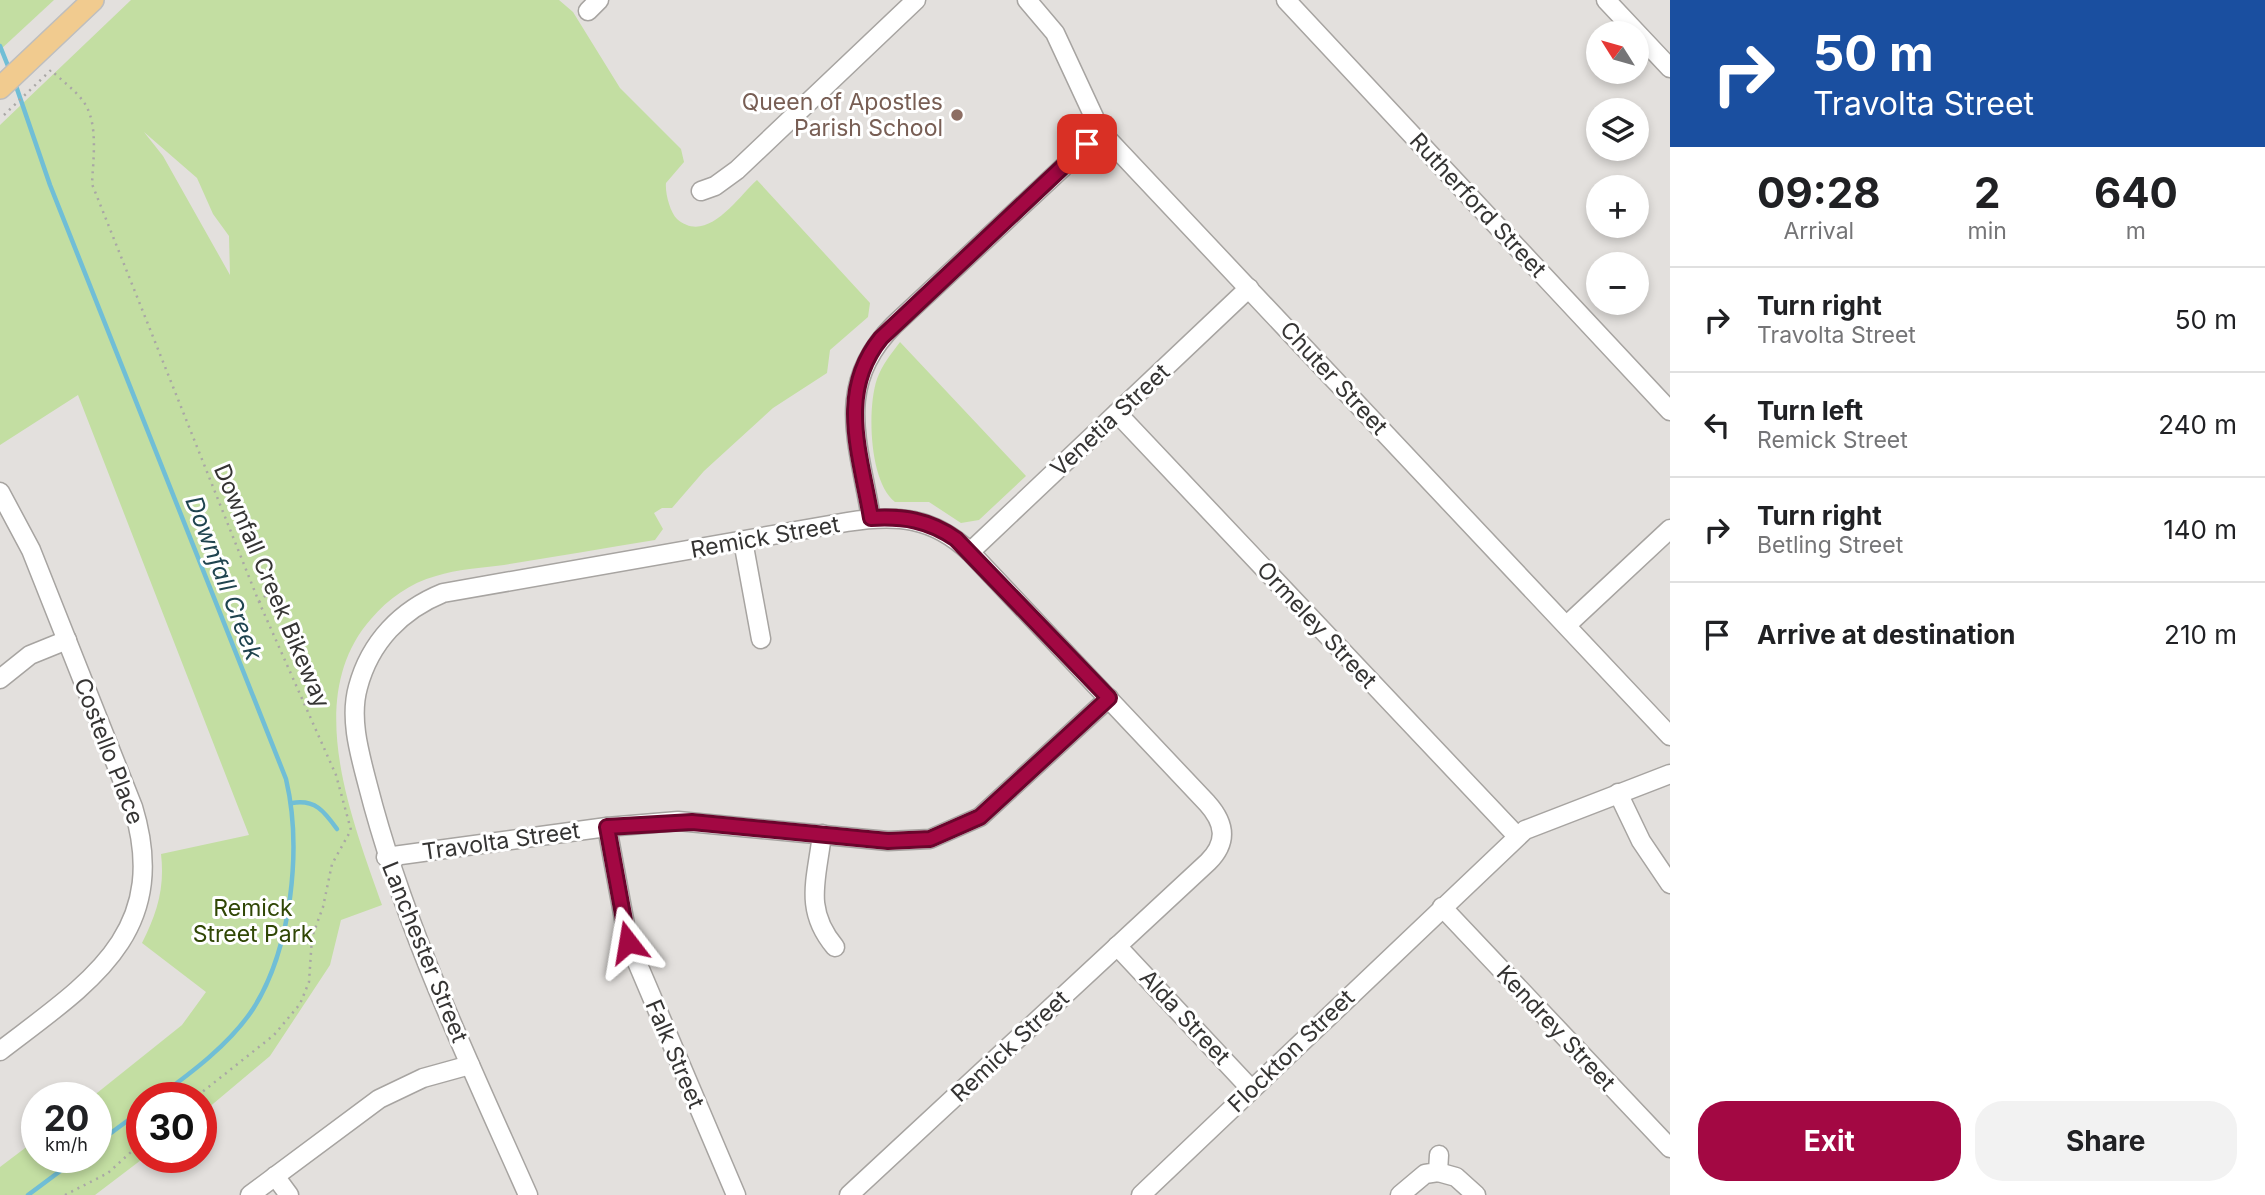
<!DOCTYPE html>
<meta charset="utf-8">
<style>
:root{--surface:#fff;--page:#f2f2f2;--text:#202124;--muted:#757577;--line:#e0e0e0;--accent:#a30843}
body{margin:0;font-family:Inter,sans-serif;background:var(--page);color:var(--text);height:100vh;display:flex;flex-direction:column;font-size:26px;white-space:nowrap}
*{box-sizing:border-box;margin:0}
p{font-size:23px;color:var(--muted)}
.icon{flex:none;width:38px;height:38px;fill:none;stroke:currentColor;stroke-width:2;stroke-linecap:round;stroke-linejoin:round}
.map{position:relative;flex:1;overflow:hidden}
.side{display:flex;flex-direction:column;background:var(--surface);width:595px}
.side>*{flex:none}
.hud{background:#1a4fa0;color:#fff;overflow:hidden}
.needle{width:46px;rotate:307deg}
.buttons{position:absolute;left:1586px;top:21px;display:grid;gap:14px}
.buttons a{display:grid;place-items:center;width:63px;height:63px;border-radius:50%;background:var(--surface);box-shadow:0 4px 10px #0003;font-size:35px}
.speed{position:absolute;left:21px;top:1082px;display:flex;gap:14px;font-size:35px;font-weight:700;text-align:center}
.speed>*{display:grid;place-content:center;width:91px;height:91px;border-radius:50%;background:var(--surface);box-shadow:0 4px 10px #0003;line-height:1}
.speed small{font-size:18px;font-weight:400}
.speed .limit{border:10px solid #d22;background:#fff;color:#111}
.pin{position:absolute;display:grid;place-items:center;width:60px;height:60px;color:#fff;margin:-30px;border-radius:14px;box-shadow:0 4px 10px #0006}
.me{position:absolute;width:77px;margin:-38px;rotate:346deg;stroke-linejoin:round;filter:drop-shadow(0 0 5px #0008)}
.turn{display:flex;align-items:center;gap:24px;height:147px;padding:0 28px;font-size:32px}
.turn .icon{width:91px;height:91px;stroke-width:2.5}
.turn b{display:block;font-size:49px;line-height:60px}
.eta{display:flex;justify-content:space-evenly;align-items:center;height:119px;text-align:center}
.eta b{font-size:42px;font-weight:700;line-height:49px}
.cta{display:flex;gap:14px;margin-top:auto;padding:14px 28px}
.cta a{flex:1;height:80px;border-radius:28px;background:var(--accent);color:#fff;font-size:28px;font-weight:700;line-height:80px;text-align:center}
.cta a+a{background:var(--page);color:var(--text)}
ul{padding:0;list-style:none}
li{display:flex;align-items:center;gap:21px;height:105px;padding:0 28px;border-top:2px solid var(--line)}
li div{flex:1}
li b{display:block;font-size:26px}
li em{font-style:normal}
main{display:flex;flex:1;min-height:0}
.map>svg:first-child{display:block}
.green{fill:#c3dea2;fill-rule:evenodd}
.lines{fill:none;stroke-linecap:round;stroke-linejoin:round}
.stream{stroke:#70bed6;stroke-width:4.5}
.minor-casing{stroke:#a7a4a1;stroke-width:21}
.major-casing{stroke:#bebebe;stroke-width:24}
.path{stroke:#a9a7a5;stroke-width:2.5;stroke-dasharray:2 5;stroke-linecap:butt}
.minor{stroke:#fff;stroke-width:18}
.major{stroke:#f1cb8f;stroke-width:21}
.route-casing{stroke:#6a052c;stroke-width:18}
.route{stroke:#a30843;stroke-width:12}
.education-dot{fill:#8d6e63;stroke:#fff;stroke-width:2.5}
.labels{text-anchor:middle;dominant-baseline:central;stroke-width:6;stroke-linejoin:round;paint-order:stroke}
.education-label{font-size:23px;fill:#785e54;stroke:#fff;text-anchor:end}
.street-label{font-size:23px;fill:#353433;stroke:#fff}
.park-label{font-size:23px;fill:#304705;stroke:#fff}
.water-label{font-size:24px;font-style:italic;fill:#1f444f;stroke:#fff}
</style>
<main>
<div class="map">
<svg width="1670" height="1195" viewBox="0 0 1670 1195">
<rect width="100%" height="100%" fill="#e3e0dd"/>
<g class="green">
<path d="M0,0H54L0,50Z"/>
<path d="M131,0H559L573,12L620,88L681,149L684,162L666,183C665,193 670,212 677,219C707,245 737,198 757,180L870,303L868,317L830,350L827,373L773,408L704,471L672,508H662L654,513L663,529L655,540C605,548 554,557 504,565C482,568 457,569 436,576C410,583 388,599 371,619C302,697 352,819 382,905L341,920L330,965L270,1056L201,1114V1097H142V1157H145L95,1195H0V1167L37,1139V1157H96V1097H92L182,1025L206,992L142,943C157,913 165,888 161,854L249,835L78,395L0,445V125ZM144,132L197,178L213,214L229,236L230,275L163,156Z"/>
<path d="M900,342L1026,476L979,520L961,523L929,502H895C869,482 867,408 877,379C882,365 891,354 900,342Z"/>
</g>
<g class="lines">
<g class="stream">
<path d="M0,46L10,71"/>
<path d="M15,83L50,185L286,779C302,847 292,948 253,1009C230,1044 191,1073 158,1097"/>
<path d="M292,803C315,799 324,811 337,829"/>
<path d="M96,1144L142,1110"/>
<path d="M28,1195L79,1157"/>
</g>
<defs>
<g id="minor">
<path d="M1027,0L1055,33L1101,132L1670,736"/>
<path d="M1286,0L1670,411"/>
<path d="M1606,0L1670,68"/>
<path d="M588,11L599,0"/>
<path d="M701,191L715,186L737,170L916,0"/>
<path d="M1117,413L1517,836"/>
<path d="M0,492L31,550L133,807C172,934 87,984 0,1051"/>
<path d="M871,518C859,443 833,386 894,325L1101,132"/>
<path d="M743,541L761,639"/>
<path d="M970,552L1249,288"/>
<path d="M1567,625L1670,529"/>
<path d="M0,679L30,655L67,640"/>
<path d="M1618,793L1641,841L1670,884"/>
<path d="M607,827L628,941L736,1195"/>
<path d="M822,834C817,879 803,909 835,947"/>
<path d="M386,857L607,827L678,821L888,841L930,839L980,817L1109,698"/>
<path d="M1442,907L1670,1148"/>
<path d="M1117,946L1251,1089"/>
<path d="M1438,1172L1456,1177L1476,1195"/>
<path d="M275,1176L289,1195"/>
<path d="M250,1195L379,1099L423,1078L470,1065"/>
<path d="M528,1195C469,1062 404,927 368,786C360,755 349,719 358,687C370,642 401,610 443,593L847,522C896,514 933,517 970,552L1207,803C1225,823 1228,842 1208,862L849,1195"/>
<path d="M1141,1195L1525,830L1670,774"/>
<path d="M1400,1195L1425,1174L1438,1172L1439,1155"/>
</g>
<path id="major" d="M0,88L93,0"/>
</defs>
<use href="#minor" class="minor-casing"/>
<use href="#major" class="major-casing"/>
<g class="path">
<path d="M4,115L51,70C61,80 75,90 83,101C99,122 93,160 92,184L259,602L336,775L351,830L332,864L323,907L312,937L309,982L300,1004L274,1035L196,1097"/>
<path d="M259,602L266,595"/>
<path d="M65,1195L108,1173L142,1142"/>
</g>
<use href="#minor" class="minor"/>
<use href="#major" class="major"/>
</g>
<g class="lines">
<defs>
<path id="route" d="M628,942L607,827L692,822L888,841L930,839L980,817L1109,698L956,539C929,520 903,516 871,518C861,456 836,393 881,338L1087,144"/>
</defs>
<use href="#route" class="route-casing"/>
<use href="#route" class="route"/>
</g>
<circle class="education-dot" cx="957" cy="115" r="7"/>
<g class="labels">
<g class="education-label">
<text x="943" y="102">Queen of Apostles<tspan x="943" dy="26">Parish School</tspan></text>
</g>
<g class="street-label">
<text transform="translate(1478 205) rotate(47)">Rutherford Street</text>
<text transform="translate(1334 378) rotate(47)">Chuter Street</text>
<text transform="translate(1110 420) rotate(-43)">Venetia Street</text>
<text transform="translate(765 537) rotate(-10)">Remick Street</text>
<text transform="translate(272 586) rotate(67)">Downfall Creek Bikeway</text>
<text transform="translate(1317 625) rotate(47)">Ormeley Street</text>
<text transform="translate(109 751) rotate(69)">Costello Place</text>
<text transform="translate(501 841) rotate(-8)">Travolta Street</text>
<text transform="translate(425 952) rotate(68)">Lanchester Street</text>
<text transform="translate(1185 1017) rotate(47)">Alda Street</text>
<text transform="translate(1556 1028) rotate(47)">Kendrey Street</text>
<text transform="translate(1010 1046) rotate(-43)">Remick Street</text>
<text transform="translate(1291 1051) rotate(-44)">Flockton Street</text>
<text transform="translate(675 1054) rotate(67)">Falk Street</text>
</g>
<g class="park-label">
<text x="253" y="908">Remick<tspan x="253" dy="26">Street Park</tspan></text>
</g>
<g class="water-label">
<text transform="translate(224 578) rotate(69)">Downfall Creek</text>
</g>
</g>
</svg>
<div class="buttons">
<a><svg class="needle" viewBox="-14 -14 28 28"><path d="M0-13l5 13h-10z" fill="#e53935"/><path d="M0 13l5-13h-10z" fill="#757577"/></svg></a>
<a><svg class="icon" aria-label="layers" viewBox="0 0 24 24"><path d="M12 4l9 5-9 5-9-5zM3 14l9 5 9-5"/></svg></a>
<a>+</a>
<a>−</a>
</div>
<div class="speed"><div>20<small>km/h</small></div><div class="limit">30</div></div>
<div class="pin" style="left:1087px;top:144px;background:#d93025"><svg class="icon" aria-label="arrive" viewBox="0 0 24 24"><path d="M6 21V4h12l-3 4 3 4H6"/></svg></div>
<svg class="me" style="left:628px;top:942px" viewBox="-20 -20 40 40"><path d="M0-17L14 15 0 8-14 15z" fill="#a30843" stroke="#fff" stroke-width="4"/></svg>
</div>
<section class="side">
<div class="hud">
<div class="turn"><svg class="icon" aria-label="right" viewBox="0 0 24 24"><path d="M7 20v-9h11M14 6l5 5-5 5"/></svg><div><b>50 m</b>Travolta Street</div></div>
</div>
<div class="eta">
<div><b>09:28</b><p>Arrival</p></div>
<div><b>2</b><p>min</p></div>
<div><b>640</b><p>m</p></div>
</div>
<ul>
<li><svg class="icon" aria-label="right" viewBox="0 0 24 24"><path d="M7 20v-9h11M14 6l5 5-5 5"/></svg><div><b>Turn right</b><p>Travolta Street</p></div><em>50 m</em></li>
<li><svg class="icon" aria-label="left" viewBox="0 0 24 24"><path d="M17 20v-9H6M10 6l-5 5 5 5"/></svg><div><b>Turn left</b><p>Remick Street</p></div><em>240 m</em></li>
<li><svg class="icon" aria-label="right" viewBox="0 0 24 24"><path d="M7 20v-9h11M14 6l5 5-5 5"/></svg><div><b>Turn right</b><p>Betling Street</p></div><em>140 m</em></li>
<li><svg class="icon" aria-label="arrive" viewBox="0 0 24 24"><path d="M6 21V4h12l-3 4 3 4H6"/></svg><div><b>Arrive at destination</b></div><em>210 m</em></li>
</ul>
<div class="cta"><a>Exit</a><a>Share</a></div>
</section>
</main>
